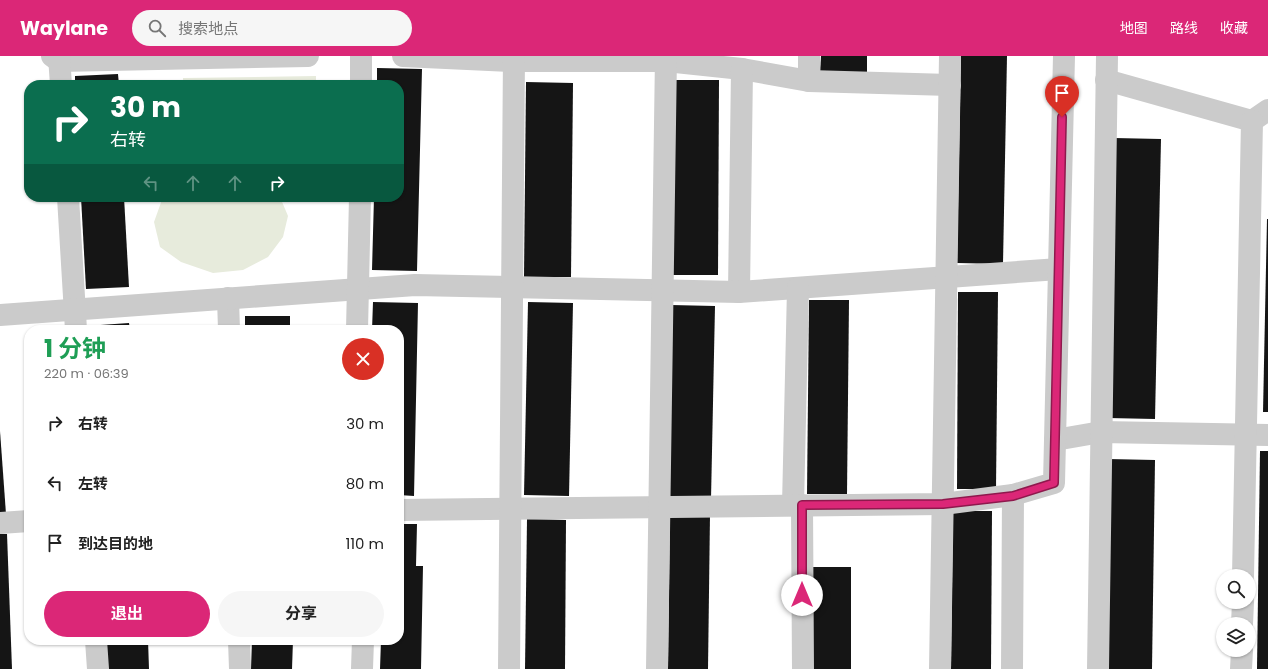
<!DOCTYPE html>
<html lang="zh">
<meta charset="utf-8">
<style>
:root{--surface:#fff;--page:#f6f6f6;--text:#222;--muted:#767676;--accent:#db2777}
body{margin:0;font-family:Poppins,"Noto Sans SC",sans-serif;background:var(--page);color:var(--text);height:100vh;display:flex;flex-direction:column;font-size:15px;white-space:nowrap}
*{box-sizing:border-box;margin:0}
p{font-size:13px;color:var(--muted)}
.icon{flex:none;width:22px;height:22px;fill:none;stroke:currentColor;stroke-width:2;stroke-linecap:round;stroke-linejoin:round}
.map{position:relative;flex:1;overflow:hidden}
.side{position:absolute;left:24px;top:269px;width:380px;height:320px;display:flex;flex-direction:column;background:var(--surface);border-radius:16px;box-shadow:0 1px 3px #0004}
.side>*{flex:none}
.guide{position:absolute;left:24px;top:24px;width:380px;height:122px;border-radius:16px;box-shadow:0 1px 3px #0004;background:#0b6e4f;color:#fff;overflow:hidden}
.buttons{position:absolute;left:1216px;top:513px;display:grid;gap:8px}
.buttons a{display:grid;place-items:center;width:40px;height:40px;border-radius:50%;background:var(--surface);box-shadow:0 1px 3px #0004;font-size:20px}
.pin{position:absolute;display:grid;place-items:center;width:34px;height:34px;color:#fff;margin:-41px -17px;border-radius:50% 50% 50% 0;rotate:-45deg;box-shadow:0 0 4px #0007}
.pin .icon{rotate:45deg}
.me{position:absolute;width:44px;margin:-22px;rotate:0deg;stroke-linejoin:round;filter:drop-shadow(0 0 3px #0008)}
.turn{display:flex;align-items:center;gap:14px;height:84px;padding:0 20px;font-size:18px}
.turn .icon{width:52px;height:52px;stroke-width:2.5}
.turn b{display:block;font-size:28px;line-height:34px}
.lanes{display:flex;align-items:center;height:38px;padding:0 20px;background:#0003;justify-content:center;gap:20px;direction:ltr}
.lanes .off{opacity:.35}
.round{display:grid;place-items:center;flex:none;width:42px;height:42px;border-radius:21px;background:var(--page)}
.summary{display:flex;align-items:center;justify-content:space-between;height:68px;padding:0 20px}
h1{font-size:24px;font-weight:700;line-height:30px;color:#1e9e55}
.button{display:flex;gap:8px;margin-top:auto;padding:8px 20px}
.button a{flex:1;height:46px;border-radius:24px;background:var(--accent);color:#fff;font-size:16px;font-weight:700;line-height:46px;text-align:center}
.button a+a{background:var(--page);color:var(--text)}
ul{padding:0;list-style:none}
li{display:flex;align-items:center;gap:12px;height:60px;padding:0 20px}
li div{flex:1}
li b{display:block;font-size:15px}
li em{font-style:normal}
header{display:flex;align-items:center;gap:24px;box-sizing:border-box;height:56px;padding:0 20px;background:var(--accent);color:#fff}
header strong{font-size:19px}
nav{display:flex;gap:22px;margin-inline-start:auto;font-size:14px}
.search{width:280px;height:36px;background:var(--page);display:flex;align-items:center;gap:10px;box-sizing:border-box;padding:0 14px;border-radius:22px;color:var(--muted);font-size:15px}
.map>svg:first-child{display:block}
.green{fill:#e7ebdc}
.building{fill:#151515}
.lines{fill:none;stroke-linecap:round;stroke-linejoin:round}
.street{stroke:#cbcbcb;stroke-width:22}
.route-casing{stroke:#8e194d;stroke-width:10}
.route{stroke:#db2777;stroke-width:7}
</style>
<header>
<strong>Waylane</strong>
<div class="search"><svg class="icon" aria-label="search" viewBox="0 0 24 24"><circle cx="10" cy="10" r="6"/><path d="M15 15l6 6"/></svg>搜索地点</div>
<nav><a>地图</a><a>路线</a><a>收藏</a></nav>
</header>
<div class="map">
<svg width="1268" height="613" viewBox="0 0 1268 613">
<rect width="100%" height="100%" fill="#fff"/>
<g class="green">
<path d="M316,20V29H183V22Z"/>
<path d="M163,141H280L288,160L283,181L268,201L243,214L213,217L181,206L160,191L154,166Z"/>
</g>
<g class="building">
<path d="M821,0H867V21L820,20Z"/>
<path d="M961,0H1007L1003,208L957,207Z"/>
<path d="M377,12L422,13L417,215L372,214L374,141H399V29H377Z"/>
<path d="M118,18L119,29H75V20Z"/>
<path d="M672,24H719L718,219H671Z"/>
<path d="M526,26L573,27L571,221H524Z"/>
<path d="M1114,82L1161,83L1155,363L1108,362Z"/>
<path d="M81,141H124L129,231L86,233Z"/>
<path d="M1267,163H1268V356H1263Z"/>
<path d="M958,236H998L996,433H957Z"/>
<path d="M809,244H849L847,438H807Z"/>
<path d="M373,246L418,247L414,440L399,439V274H372Z"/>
<path d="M528,246L573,247L569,440L524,439Z"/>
<path d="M671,249L715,250L711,443L666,442Z"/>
<rect x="245" y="260" width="45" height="14"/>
<path d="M129,267L130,274H86V270Z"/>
<path d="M0,375L6,458H0Z"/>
<path d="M1260,395H1268V613H1257Z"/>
<path d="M1108,403L1155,404L1152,613H1105Z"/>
<path d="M953,455H992L991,613H951Z"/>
<path d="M670,458H710L708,613H668Z"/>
<path d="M527,463L566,464L565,613H525Z"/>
<path d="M399,468H417L416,510H423L421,613H380L381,584H399Z"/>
<path d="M0,478H7L12,613H0Z"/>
<rect x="811" y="511" width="40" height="102"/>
<path d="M104,584H148L149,613H106Z"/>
<path d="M252,584H293L292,613H251Z"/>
</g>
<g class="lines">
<g class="street">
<path d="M52,0L59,5L308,0"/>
<path d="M59,0L61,29"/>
<path d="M403,0L513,5H666L742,13L809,25L950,29"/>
<path d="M1106,24L1252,65L1268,54"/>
<path d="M809,25V0"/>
<path d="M361,29V0"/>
<path d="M68,141L76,274"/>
<path d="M739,236L742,13"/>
<path d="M228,242L229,274"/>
<path d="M0,259L415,229L739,236L1059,213"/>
<path d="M357,274L360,141"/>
<path d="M1055,384L1101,376L1268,379"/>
<path d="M793,449L798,232"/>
<path d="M802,449L803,613"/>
<path d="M399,454L943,448L1013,439"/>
<path d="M0,467L29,465"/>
<path d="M1243,520L1252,65"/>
<path d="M1242,568L1243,546"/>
<path d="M96,584L98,613"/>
<path d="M239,584L240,613"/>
<path d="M362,613L363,584"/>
<path d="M509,613L514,0"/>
<path d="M657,613L666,0"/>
<path d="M940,613L950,0"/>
<path d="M1012,613L1013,439L1054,427L1064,0"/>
<path d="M1098,613L1107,0"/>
<path d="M1241,613L1242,594"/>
</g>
</g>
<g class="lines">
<defs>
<path id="route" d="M802,539V449L943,448L1013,440L1054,427L1062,61"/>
</defs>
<use href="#route" class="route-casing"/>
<use href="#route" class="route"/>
</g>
</svg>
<div class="buttons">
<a><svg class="icon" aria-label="search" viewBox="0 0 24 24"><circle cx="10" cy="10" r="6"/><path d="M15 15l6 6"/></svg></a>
<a><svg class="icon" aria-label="layers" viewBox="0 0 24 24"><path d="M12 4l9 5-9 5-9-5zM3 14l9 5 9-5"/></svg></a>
</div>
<div class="pin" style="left:1062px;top:61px;background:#d93025"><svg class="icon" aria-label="arrive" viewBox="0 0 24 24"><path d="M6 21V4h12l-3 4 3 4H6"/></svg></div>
<svg class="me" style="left:802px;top:539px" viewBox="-20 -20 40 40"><circle r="19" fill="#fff"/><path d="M0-13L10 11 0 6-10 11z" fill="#db2777"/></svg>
<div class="guide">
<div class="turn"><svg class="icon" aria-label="right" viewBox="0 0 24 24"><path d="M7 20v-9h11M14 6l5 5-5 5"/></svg><div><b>30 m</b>右转</div></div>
<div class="lanes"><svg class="icon off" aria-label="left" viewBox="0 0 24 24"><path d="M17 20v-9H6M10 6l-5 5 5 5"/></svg><svg class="icon off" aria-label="ahead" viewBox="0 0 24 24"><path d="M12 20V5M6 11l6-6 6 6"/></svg><svg class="icon off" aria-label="ahead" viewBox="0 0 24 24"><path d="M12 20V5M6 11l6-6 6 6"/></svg><svg class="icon" aria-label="right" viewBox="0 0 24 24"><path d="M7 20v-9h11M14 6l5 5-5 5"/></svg></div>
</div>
<section class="side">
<div class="summary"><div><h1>1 分钟</h1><p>220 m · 06:39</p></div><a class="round" style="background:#d93025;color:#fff"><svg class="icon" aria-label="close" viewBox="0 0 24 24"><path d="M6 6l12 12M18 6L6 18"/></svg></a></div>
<ul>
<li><svg class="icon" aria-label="right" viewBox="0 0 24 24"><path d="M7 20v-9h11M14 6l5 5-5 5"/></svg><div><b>右转</b></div><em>30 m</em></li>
<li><svg class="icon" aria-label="left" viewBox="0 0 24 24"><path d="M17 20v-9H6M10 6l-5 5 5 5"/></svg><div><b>左转</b></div><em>80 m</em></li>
<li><svg class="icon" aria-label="arrive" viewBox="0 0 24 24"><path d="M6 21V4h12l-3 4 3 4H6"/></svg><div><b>到达目的地</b></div><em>110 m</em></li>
</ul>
<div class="button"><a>退出</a><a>分享</a></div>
</section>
</div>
